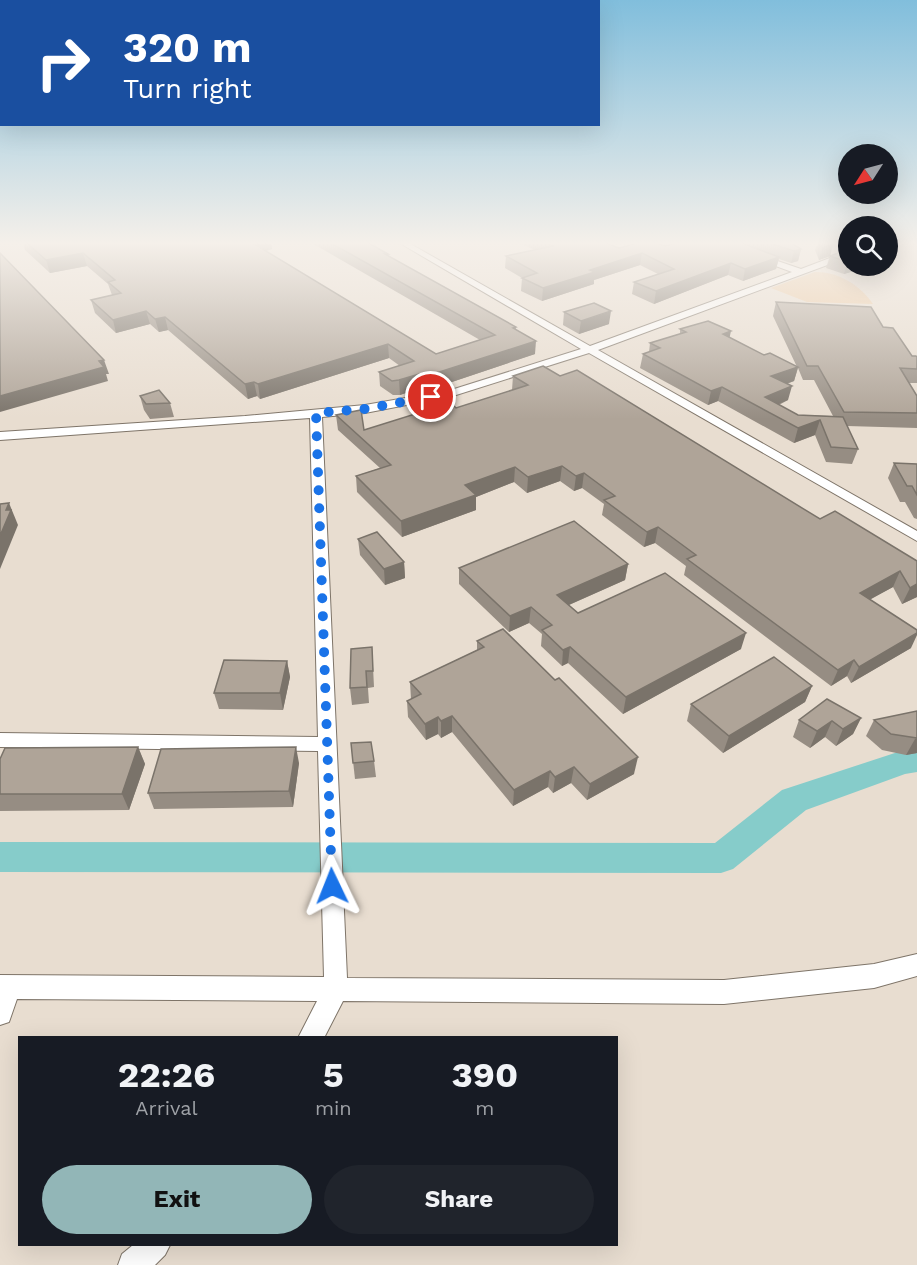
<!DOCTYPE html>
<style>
:root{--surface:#171b24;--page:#20242c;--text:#f1f3f6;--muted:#9ea1a6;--accent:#92b6b7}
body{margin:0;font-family:"Work Sans",sans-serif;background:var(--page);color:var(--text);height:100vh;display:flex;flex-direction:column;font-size:22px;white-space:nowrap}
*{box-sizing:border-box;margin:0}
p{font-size:20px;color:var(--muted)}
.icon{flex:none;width:33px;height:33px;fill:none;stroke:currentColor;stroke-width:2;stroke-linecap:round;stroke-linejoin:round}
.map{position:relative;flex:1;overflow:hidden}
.drawer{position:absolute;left:18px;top:1036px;width:600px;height:210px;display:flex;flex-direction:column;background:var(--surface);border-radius:0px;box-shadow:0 6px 24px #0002}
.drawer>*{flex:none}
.banner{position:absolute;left:0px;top:0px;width:600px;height:126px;box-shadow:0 6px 24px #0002;background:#1a4fa0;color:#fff;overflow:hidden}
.needle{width:39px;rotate:234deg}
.tools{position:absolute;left:838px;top:144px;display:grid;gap:12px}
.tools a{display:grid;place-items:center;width:60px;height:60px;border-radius:50%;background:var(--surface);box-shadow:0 6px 24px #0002;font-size:30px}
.pin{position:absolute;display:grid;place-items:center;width:51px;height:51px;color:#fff;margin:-26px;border:3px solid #fff;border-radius:50%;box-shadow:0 2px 6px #0007}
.me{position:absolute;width:66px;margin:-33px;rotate:358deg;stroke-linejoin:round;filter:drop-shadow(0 0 4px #0008)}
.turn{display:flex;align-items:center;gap:21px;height:126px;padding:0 24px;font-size:27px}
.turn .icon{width:78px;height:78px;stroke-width:2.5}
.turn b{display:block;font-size:42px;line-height:51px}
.eta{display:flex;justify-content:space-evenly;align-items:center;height:102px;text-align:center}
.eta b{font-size:36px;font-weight:700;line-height:42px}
.cta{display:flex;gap:12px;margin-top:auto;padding:12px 24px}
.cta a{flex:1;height:69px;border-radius:36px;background:var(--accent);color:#111;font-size:24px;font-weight:700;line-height:69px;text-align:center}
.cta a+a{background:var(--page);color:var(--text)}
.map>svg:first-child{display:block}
.green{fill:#ebc79e}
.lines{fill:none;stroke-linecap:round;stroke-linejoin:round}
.river{fill:#86ccca;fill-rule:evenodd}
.minor-casing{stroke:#7e7468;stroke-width:2}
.minor{fill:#fff;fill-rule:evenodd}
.wall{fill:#968d83;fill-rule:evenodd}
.shaded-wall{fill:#7a736a}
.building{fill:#afa498;stroke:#7a736a;stroke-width:1.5}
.route{stroke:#1a73e8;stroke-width:10;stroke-dasharray:0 18}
</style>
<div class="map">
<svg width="917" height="1265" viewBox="0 0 917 1265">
<rect width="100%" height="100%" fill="#e8ddd0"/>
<path class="green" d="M815,272C839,272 860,285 873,304L807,302L771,288Z"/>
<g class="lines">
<path class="river" d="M917,748V772L905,774L806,810L733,869L721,873L0,872V842L715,843L782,790L904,750Z"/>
<defs>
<g id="minor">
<path d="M398,242H407L590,346L792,272L711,242H722L801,269L843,253H849V257L598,350L917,531V541L589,353L453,396L365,413L322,417L347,978L724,980L874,964L917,954V976L874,988L724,1004L343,1001L324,1038H298L317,1001L17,999L9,1022L0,1025V975L324,977L318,751L0,747V733L318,737L310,418L0,440V432L245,416L365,405L451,390L581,349Z"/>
<path d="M133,1245H170L165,1255L155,1265H118L122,1254Z"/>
</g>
</defs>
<use href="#minor" class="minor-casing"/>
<use href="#minor" class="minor"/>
</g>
<g class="wall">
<path d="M23,242H271L272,249L266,251L436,354L480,340L310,242H367L388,254L389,257L516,327V330L535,354L431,389L426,386L400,395H393L380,386L379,372L400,366L389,358L260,399L257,396L248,399L168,330L159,332L150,324L116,333L95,313L91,300L112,295L108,284L87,266L50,273L25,250Z"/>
<path d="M517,242H603L619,248L665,246L679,242H790L801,249L798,261L791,263L779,259L776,269L743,281L728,275L654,304L632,294L634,282L658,274L640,265L594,280V284L542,301L521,291L522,278L505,268L506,256L535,250Z"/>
<path d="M818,242H828L833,244L830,256L864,268L844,274L826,268L830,256L819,260L815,250Z"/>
<path d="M776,302L883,327L912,356L917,357V383H909L917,396V428L847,426L858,449L852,464L826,462L815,435L794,443L718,401L708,405L640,368L643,354L649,352L650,343L680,334V329L730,338L764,355L797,367L773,316ZM798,368L803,380H814L833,416L798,415L779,405L788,400L787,384L794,381Z"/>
<path d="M564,312L609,324L579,334L563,325Z"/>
<path d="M513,376L820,519L917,561V597L902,604L893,587L870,599L911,648L851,683L847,676L831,686L684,575L686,566L655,543L644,547L602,515L604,504L582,488L574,491L560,481L527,493L514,482L476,497V510L402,537L357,492L356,476L380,468L338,430L336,415L364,430L422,412V405L456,408L512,390Z"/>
<path d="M140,396L170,403L174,417L150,419L144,410Z"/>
<path d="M894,463L917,464V519L914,518L905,502H900L888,478Z"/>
<path d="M358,539L404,562L405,578L385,585L360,555Z"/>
<path d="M628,564L625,580L569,605L578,613L741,649L623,714L568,663L562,666L541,646L542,634L529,623L509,632L459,584V568Z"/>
<path d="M477,641L634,774L587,800L571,783L553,793L548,787L513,806L452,732L441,738L438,734L426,740L408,717L407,701L411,699L410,682L477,650Z"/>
<path d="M372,647L374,687L368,688L369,703L352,705L350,688Z"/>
<path d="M287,661L290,677L283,710L219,709L214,693Z"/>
<path d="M812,686L805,702L723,753L687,721L691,704Z"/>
<path d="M917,711V753L906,755L882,750L866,736L874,720Z"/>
<path d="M861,718L853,734L836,746L825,737L810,748L793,737L799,720Z"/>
<path d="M351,743L374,761L376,777L355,779Z"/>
<path d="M138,747L145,764L129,810L0,811V759Z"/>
<path d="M299,763L293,807L154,809L148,793Z"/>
</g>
<g class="shaded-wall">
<path d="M251,242H271L272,249L253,254Z"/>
<path d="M833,244L830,256L819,260L822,248Z"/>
<path d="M801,249L798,261L791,263L794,251Z"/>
<path d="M83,253L87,266L50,273L46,260Z"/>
<path d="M642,253L640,265L594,280V284L542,301L543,288L590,270Z"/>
<path d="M779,257L776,269L743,281L745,269Z"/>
<path d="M847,262H849V266H865L864,268L844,274Z"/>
<path d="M731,263L728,275L654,304L656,291Z"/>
<path d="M146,311L150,324L116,333L113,320Z"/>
<path d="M611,311L609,324L579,334L581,321Z"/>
<path d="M165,317L168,330L159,332L155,319Z"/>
<path d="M731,331L728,345L723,334Z"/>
<path d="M536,341L535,354L431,389L430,375Z"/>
<path d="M388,344L389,358L260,399L258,384Z"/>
<path d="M104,360L109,374H106L108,381L0,412V396Z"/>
<path d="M798,367L794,381L767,390L771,376Z"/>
<path d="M426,372V386L400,395L399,380Z"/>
<path d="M254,382L257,396L248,399L245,384Z"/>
<path d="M792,386L788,400L765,410V397Z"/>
<path d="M722,387L718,401L708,405L711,391Z"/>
<path d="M820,420L815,435L794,443L798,428Z"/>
<path d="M562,466L560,481L527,493L528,477Z"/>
<path d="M515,467L514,482L476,497V510L402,537L401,521L465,485Z"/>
<path d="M584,473L582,488L574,491L576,476Z"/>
<path d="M9,503L18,525L0,569V536L6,510Z"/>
<path d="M658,527L655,543L644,547L647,532Z"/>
<path d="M404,562L405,578L385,585L384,569Z"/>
<path d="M628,564L625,580L555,611L557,595Z"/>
<path d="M900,571L893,587L853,609L860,593Z"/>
<path d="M917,584V597L902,604L910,588Z"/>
<path d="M531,607L529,623L509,632L510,616Z"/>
<path d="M746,633L741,649L623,714L626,697Z"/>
<path d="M917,633V635L911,648L851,683L859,667Z"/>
<path d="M570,647L568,663L562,666L563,650Z"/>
<path d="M854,660L847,676L831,686L838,670Z"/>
<path d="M287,661L290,677L283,710L280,693Z"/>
<path d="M812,686L805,702L723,753L729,736Z"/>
<path d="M452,716V732L441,738V721Z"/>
<path d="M438,717V734L426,740L425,724Z"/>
<path d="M861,718L853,734L836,746L843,729Z"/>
<path d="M832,721L825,737L810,748L817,731Z"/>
<path d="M917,738V753L906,755L915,739Z"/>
<path d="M138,747L145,764L129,810L122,794Z"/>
<path d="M296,747L299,763L293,807L289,791Z"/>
<path d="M638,757L634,774L587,800L590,784Z"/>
<path d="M574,767L571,783L553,793L555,777Z"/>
<path d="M550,771L548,787L513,806L514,790Z"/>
</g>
<g class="building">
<path d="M26,242H252H251L436,354L495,335L329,242H367L388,254H385L516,327L513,328L536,341L430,375L426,372L399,380L392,381L379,372L414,361L388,344L258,384L254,382L245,384L165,317L155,319L146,311L113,320L91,300L121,293L108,282L115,280L83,253L46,260Z"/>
<path d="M544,242H603L619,248L641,242H653L665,246L679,242H739L779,257L745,269L731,263L656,291L634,282L674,269L642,253L590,270L595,272L543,288L522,278L537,273L506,256L553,246Z"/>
<path d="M766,242H790L801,249L794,251Z"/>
<path d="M820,242H828L833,244L822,248Z"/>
<path d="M849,249V262H847L830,256Z"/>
<path d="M0,253L104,360L99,361L104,367L0,396Z"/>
<path d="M776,302L871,307L883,327L893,328L912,356H916L917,357V369L900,368L917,396V413L844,412L818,366H807Z"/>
<path d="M594,303L611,311L581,321L564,312Z"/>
<path d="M708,321L731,331L723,334L764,355L770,353L798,367L771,376L792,386L765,397L798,415L843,417L858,449L831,447L820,420L798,428L722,387L711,391L643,354L660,348L650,343L686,332L680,329Z"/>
<path d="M543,366L560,376L577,370L820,519L835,511L917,561V584L910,588L900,571L860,593L917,630V633L859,667L854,660L838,670L687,559L696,555L658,527L647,532L604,500L615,496L584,473L576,476L562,466L528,477L515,467L465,485L476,495L401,521L356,476L391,465L336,415L361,410L364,430L428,410L422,405L446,398L456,408L528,385L513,376Z"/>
<path d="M159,390L170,403L146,404L140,396Z"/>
<path d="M894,463L917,464V495L912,486H907Z"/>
<path d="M9,503L6,510H11L0,536V504Z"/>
<path d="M574,521L628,564L557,595L578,613L665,573L746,633L626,697L570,647L563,650L542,630L552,625L531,607L510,616L459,568Z"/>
<path d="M377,532L404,562L384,569L358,539Z"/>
<path d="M503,629L555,680L559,678L638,757L590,784L574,767L555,777L550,771L514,790L452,716L441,721L438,717L425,724L407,701L421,694L410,682L484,647L477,641Z"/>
<path d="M372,647L373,671H366L367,687L350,688L351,649Z"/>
<path d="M774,657L812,686L729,736L691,704Z"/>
<path d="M224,660L287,661L280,693H214Z"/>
<path d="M827,699L861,718L843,729L832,721L817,731L799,720Z"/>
<path d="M917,711V738L891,734L874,720Z"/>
<path d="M371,742L374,761L353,763L351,743Z"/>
<path d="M138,747L122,794H0V759L5,748Z"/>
<path d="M296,747L289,791L148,793L161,749Z"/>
</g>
<linearGradient id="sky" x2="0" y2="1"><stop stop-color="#81bedc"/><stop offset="0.58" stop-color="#f5f0ea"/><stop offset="1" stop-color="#f5f0ea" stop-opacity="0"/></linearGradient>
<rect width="917" height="419" fill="url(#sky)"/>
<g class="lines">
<path class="route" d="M332,886L316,413L364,409L431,397"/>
</g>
</svg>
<div class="tools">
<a><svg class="needle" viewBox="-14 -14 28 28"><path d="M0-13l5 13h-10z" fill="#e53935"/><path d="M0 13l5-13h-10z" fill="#9ea1a6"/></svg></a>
<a><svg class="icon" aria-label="search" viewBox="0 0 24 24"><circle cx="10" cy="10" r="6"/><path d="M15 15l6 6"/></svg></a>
</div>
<div class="pin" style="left:431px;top:397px;background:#d93025"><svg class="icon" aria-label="arrive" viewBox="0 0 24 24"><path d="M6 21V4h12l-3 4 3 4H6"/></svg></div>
<svg class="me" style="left:332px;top:886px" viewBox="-20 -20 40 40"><path d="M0-17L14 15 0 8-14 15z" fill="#1a73e8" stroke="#fff" stroke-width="4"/></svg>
<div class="banner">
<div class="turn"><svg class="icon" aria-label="right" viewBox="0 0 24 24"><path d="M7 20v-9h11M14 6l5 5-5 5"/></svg><div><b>320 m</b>Turn right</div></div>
</div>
<section class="drawer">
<div class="eta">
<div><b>22:26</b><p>Arrival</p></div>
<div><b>5</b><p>min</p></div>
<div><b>390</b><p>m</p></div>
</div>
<div class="cta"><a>Exit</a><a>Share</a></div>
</section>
</div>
